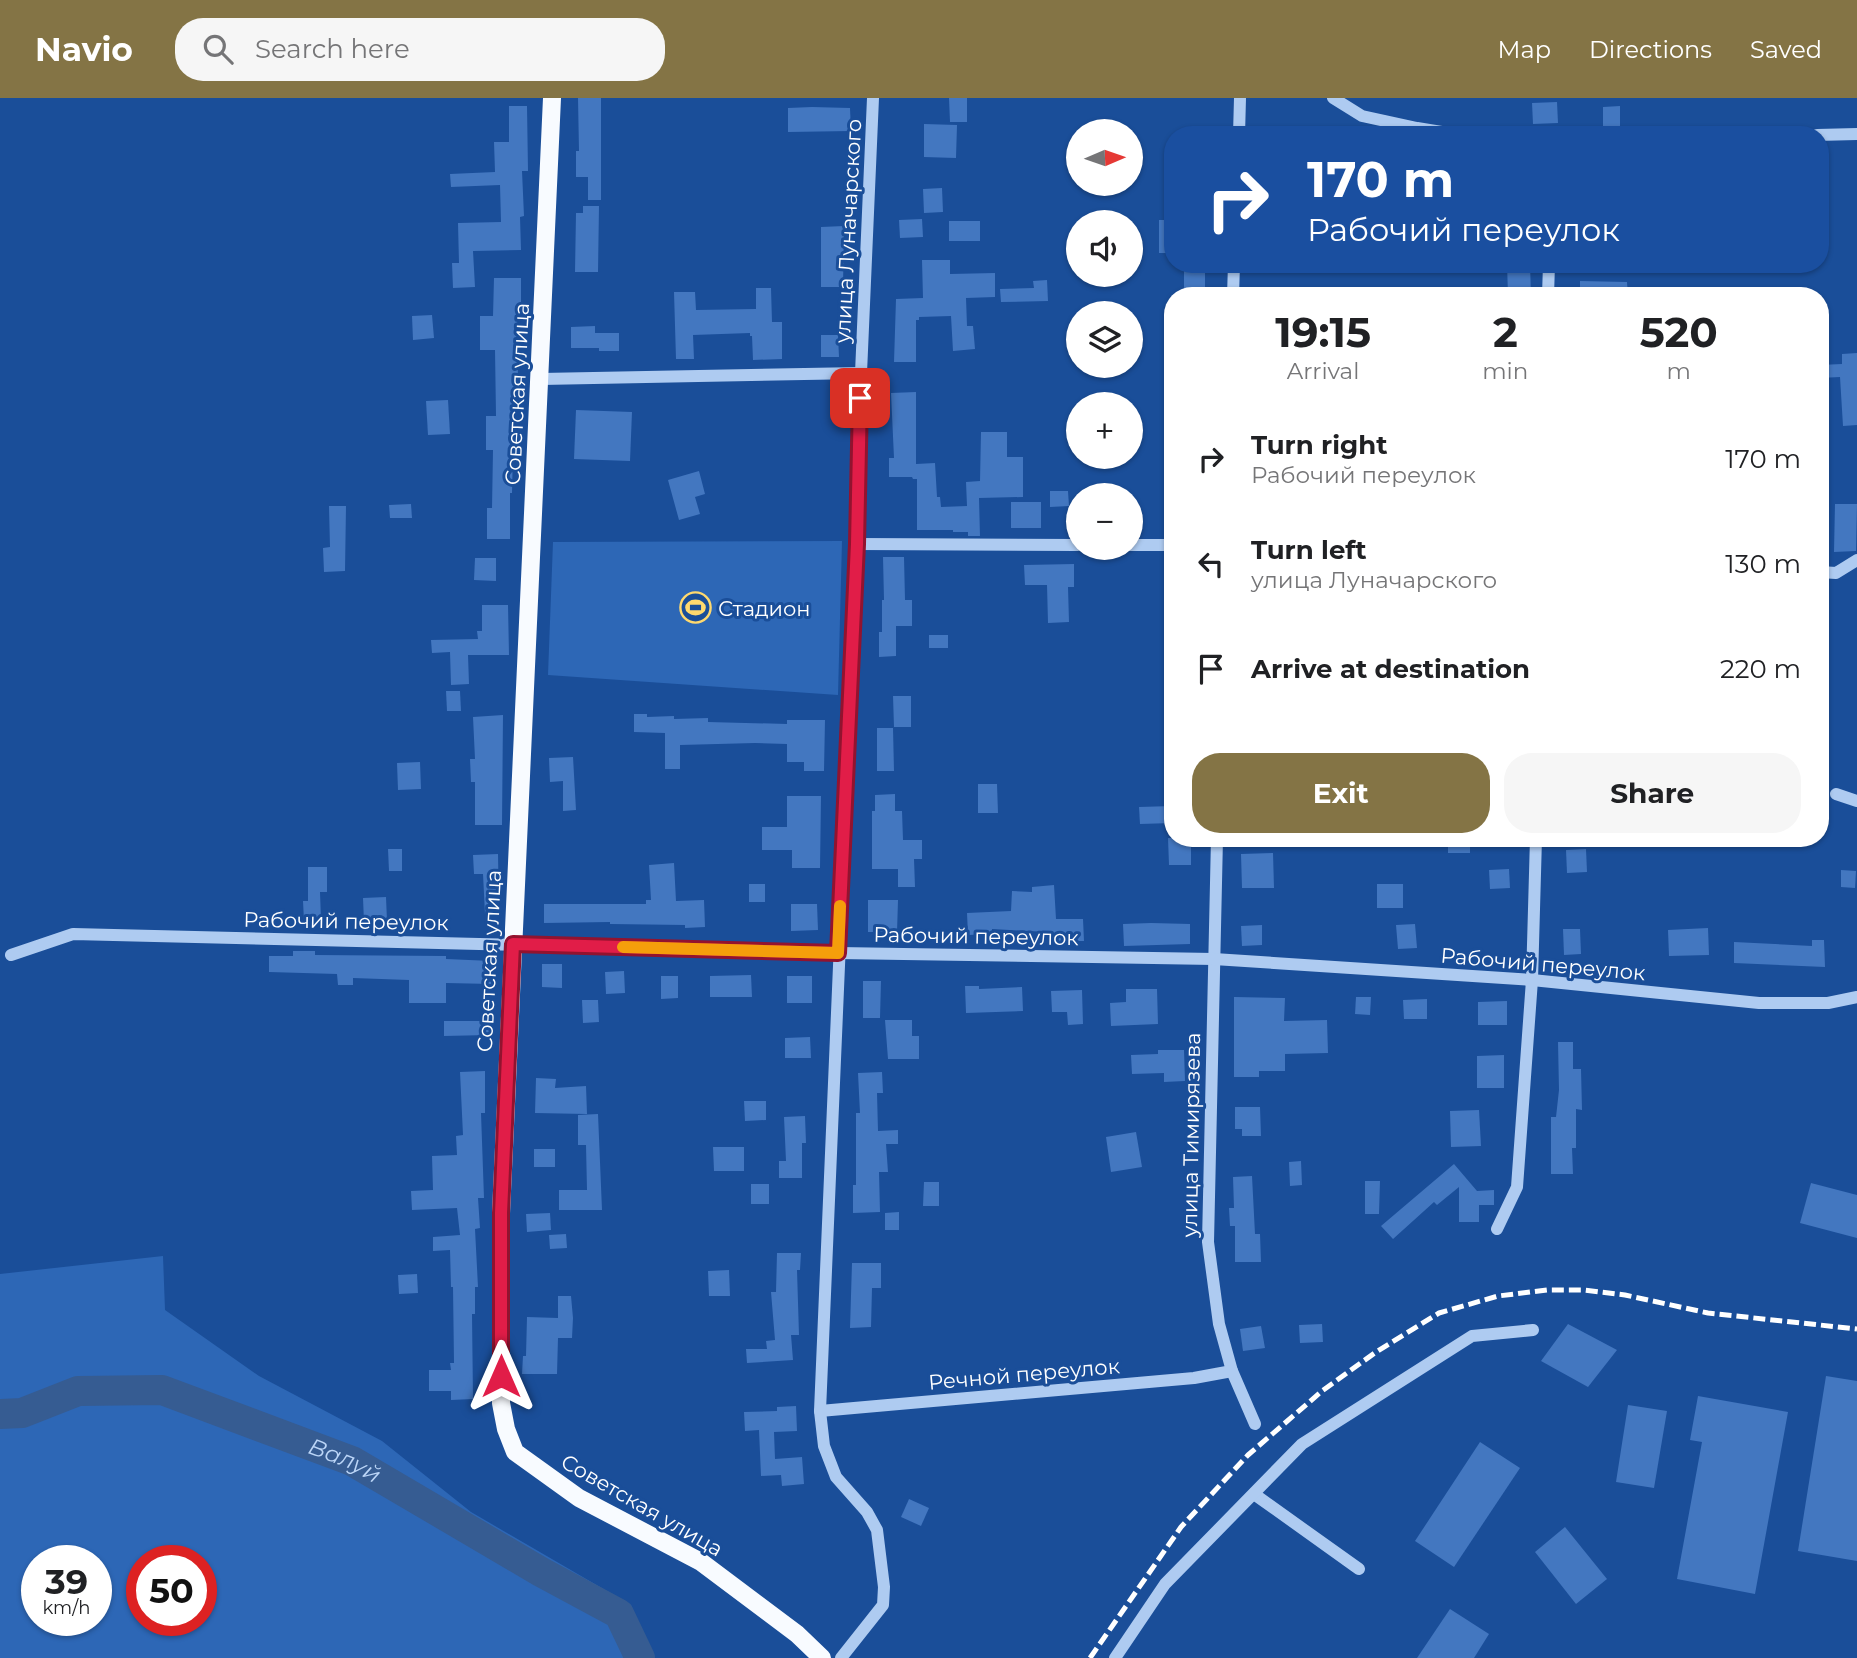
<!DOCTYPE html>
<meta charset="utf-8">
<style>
:root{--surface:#fff;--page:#f6f6f6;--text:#202124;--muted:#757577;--accent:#847445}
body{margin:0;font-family:Montserrat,sans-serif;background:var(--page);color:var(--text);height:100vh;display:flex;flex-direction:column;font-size:26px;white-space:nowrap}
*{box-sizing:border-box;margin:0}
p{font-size:23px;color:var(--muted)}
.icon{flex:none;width:38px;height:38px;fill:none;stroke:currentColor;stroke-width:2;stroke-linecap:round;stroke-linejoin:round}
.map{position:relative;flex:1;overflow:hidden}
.panel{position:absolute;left:1164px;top:189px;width:665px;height:560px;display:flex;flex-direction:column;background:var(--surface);border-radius:28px;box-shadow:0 2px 5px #0004}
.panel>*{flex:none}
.banner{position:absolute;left:1164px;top:28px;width:665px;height:147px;border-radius:28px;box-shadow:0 2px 5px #0004;background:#1a4fa0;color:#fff;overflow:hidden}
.needle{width:46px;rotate:88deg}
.fabs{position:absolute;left:1066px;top:21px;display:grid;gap:14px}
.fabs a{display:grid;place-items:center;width:77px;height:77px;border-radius:50%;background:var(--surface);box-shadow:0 2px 5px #0004;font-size:35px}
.speed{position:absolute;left:21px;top:1447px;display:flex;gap:14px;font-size:35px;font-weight:700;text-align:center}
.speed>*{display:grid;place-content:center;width:91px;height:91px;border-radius:50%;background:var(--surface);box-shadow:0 2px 5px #0004;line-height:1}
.speed small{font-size:18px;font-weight:400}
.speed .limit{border:10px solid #d22;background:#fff;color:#111}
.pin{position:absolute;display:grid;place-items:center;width:60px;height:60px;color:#fff;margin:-30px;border-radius:14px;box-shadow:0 4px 10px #0006}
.me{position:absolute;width:77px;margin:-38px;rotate:0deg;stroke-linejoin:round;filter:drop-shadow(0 0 5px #0008)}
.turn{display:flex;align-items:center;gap:24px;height:147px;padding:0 28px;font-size:32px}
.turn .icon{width:91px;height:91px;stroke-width:2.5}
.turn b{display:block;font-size:49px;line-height:60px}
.eta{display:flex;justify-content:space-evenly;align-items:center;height:119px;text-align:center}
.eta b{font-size:42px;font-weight:700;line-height:49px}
.button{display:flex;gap:14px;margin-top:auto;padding:14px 28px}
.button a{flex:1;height:80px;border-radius:28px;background:var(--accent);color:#fff;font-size:28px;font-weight:700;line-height:80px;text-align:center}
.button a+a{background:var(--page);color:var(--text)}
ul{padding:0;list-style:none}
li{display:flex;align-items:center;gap:21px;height:105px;padding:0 28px}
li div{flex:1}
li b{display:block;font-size:26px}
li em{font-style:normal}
header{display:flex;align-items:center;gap:42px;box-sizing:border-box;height:98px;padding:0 35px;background:var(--accent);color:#fff}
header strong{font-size:33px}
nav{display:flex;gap:38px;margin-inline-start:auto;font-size:24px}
.search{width:490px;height:63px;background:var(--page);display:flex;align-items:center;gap:18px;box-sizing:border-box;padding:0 24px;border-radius:28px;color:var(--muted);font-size:26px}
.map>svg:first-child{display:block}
.green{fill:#2d67b6;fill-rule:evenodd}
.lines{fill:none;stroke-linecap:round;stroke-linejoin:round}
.river{stroke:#365c92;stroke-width:30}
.building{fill:#4377c0}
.minor{stroke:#aecbf1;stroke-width:12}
.major{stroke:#f8fbff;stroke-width:18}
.rail{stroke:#fff;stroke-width:5;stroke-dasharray:12 5;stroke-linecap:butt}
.route-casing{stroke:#92132f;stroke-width:18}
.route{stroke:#e11d48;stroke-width:12}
.slow{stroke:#f59e0b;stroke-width:12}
.labels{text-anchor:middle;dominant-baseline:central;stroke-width:6;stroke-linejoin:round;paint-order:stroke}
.street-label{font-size:21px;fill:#fff;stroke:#1a4e99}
.poi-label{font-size:21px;fill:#fff;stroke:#1a4e99;text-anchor:start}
.water-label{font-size:23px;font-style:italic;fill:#bbd5f7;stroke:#1a4e99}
</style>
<header>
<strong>Navio</strong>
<div class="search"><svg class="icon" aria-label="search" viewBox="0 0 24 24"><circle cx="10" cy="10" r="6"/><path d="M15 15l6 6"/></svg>Search here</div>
<nav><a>Map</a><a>Directions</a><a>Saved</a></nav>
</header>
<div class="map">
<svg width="1857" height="1560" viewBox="0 0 1857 1560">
<rect width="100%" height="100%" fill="#1a4e99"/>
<g class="green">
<path d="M842,443L838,597L548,577L553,444Z"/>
<path d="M163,1158L165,1212L259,1278L382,1343L471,1414L631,1507L654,1560H0V1176ZM37,1463H96V1522H37ZM142,1463H201V1522H142Z"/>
</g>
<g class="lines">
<path class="river" id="s1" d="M0,1316L22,1315L78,1293L162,1292L352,1363L541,1474L619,1516L640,1560"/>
</g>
<g class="building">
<path d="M578,0H601V102H588V79H576V53H579Z"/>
<path d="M949,0H967V24H950Z"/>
<path d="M1557,4L1558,25L1533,26L1532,5Z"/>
<path d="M509,8H527L528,73H522L524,118L520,119L521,152L473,153L475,189L453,190L452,165H459L458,125L501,124L500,87L451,89L450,76L495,74L494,44H509Z"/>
<path d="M1620,8V31L1603,32V9Z"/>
<path d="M812,9L850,10L851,33L788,34V10Z"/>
<path d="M924,26L957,27L956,60L924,59Z"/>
<path d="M942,90L943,114L924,115L923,91Z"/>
<path d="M583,108H599L598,174H575L576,115H583Z"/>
<path d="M922,121L923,139L900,140L899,122Z"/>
<rect x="1159" y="122" width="13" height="33"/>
<rect x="949" y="123" width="31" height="20"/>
<path d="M844,128L843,189H821V129Z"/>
<path d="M922,162H950V176L995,175V199L966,200L967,228H973L975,251L953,253L951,218L919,219V222H916V264H894L896,201L923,200Z"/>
<rect x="1184" y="166" width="21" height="28"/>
<path d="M1507,166H1530L1531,198H1508Z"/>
<path d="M494,180H521V208H517L518,285H515V352H513L512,395H510V441H487V410H492L493,352H486V318H496L495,252H480V218H493Z"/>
<path d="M1047,182L1048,203L1001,204L1000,191L1034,190L1033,183Z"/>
<path d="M1580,183L1627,184L1628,198H1580Z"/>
<path d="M756,190H771L772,224H782V261L753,262L752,238H750V235L693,237L694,261H676L674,194H695L696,212L756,211Z"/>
<path d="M432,217L434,240L413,242L412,218Z"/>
<path d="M595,228V235H619V253H599V250H571V229Z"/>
<path d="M821,237H838L839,259H821Z"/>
<path d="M1857,255V327L1843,328L1840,279L1820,280V267L1842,266V256Z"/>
<path d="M916,294V366L935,365L937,399H940L941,409L967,408L966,384L980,383L981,334H1007V359H1023V399L979,400L980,438H968V434H953V432H917V381H913L912,379H889V360H894L891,295Z"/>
<path d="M448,302L450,336L428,337L426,303Z"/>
<path d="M576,312L632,314L630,363L574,361Z"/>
<path d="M699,373L705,396L695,399L700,416L679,422L668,382Z"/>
<path d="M1050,393H1068L1069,408L1050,409Z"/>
<rect x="1011" y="404" width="30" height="26"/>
<path d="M411,406L412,420H390L389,407Z"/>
<path d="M1835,406H1857L1856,453L1834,454Z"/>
<path d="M329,408H346L345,473L324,474L323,450L330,449Z"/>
<path d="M883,459H904L905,502H912V528H896V558L879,559V534H882V502H884Z"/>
<path d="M475,460H496V483L474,482Z"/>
<path d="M1074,466V489H1068L1069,524L1048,525L1047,487H1025L1024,467Z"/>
<path d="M482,507H508L509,557H468L469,586L451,587L450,554L432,555L431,542L478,541L477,533H482Z"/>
<rect x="929" y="537" width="19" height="13"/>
<path d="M446,593H460L461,613H447Z"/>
<path d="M893,598H911V629H894Z"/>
<path d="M634,616H647V619L674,618V621L708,620V624L787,626V622H825L824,673H804V664H787V646L755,645L680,647V671H665V635L634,634Z"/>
<path d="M503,617L502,727H475V684H471L470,661H475L473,619Z"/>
<path d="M877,630H893L894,673H877Z"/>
<path d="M573,659L576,712L563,713V683L550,684L549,660Z"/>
<path d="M420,664L421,691L398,692L397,665Z"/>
<path d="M978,686H997L998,715H978Z"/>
<path d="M895,696V713H902L903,742H922V761H914L915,789H898V771H872V713H875V697Z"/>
<path d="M787,698H821L820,770H792V752H762V729H787Z"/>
<path d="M1172,708V725L1140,726L1139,709Z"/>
<path d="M1168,740H1191V767H1169Z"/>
<rect x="1448" y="740" width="22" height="15"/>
<path d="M388,751H402V773H389Z"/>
<path d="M1586,751L1587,774L1567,775L1566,752Z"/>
<path d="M1273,755L1274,790H1242L1241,756Z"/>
<path d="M498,756L499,815L485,816L483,776H474L473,757Z"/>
<path d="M674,765L676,803L704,802L705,829L685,830V827L610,826V824L544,825V806H646V802H651L649,767Z"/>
<path d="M308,769H327V794H320L321,822L304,823L303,803H308Z"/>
<path d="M1509,771L1510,790L1490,791L1489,772Z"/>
<path d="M1841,772L1856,773L1855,790L1841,789Z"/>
<rect x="749" y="786" width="16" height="18"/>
<rect x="1377" y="786" width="26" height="24"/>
<path d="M1054,787L1056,821H1083L1084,843H1047V834L992,831V836L968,837L967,815L1011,813L1012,793L1032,794V789Z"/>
<path d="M386,799L387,823L364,824L363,800Z"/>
<path d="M868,802H898L897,834H868Z"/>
<path d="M791,806H817L818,832L791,833Z"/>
<path d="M1151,825L1190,826V846L1124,848L1123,826Z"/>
<path d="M1415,826L1417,850L1398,851L1396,827Z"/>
<path d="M1262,827V847L1242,848L1241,828Z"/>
<path d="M1708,830L1709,857L1669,858L1668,832Z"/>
<path d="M1563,831H1580L1581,856L1564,857Z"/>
<path d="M1812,842H1824L1825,869L1734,865V844L1812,848Z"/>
<path d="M293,853H315V857L446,858V861L492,863V886L446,885V905H409V882L353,880V887H338L337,876L269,874V858H293Z"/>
<path d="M542,866H562V890L542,889Z"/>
<path d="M624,873L625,895L606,896L605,874Z"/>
<path d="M751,877L752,899H710V878Z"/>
<path d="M661,878H678V900L661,901Z"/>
<rect x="787" y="878" width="25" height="27"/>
<path d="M863,883H881L880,920H863Z"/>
<path d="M965,888H979V891L1022,889L1023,913L966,915Z"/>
<path d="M1126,891H1157L1158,926L1111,928L1110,905L1126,904Z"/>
<path d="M1082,892L1083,926L1068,927L1067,914H1052L1051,893Z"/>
<path d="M1234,899L1285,900L1284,923L1327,922L1328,955L1285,956V973H1259V979H1234Z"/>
<path d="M1356,899H1371L1370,917L1355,916Z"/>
<path d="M1427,901V921H1404L1403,902Z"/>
<path d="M582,902H598L599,924L583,925Z"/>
<path d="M1507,903V927H1478V904Z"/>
<path d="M885,922H912V938H919V961H888Z"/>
<path d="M444,923H489V937L444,938Z"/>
<path d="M810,939L811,960H785V940Z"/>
<path d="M1558,944H1573V971H1581L1582,1012L1576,1011V1050H1572L1573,1076H1551V1019H1556L1559,992Z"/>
<path d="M1158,952H1184L1185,983L1164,984V975L1132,976L1131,957L1158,956Z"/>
<path d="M1504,957V990H1477V958Z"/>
<path d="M485,973V1015H481L484,1100H478L480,1130L475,1131L478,1189H475V1216H472L473,1301L451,1302V1293H429V1272H451L450,1265H454L453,1189H451L450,1152L433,1153V1139L460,1137L457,1110L412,1112L411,1093L433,1092L432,1058L457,1057L456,1038L463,1037L460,974Z"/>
<path d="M882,974L883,995H877L878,1033L898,1032V1046H886L888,1074H879L880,1114L853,1115V1087H856V1015H860L858,975Z"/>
<path d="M536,980L556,981L555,990L586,988L587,1016L535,1015Z"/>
<path d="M744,1003H766V1022L745,1023Z"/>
<path d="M1235,1009H1260L1261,1038H1242V1031H1235Z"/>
<path d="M1479,1012L1481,1048L1451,1049L1450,1013Z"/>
<path d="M598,1016L602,1112H559V1092H587L586,1047H578V1017Z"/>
<path d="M805,1018L806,1045H802V1080H779V1063H786L784,1019Z"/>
<path d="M1136,1034L1142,1069L1111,1074L1106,1039Z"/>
<path d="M713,1049H744V1073H714Z"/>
<rect x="534" y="1051" width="21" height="18"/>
<path d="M1301,1063L1302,1087L1290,1088L1289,1064Z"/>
<path d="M1454,1066L1477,1093L1494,1092V1107H1479V1124H1459V1089L1437,1107L1434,1104L1393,1141L1381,1128Z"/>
<path d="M1252,1078L1255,1136H1260L1261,1164H1235V1128H1230L1229,1110H1234L1233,1079Z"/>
<path d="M1365,1083H1380L1379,1116H1365Z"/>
<path d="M924,1084H939V1108H923Z"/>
<path d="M1811,1085L1857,1097V1140L1800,1125Z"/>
<rect x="751" y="1086" width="18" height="20"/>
<path d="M899,1114V1132H885V1115Z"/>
<path d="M550,1115L551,1132L527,1134L526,1116Z"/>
<path d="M566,1136L567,1150L550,1151L549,1137Z"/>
<path d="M777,1155H801L800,1172H797L799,1237H791L793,1262L747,1265L746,1251H767L766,1243L775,1242L771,1194H776Z"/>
<path d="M852,1165H881V1190H872L871,1229L850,1230Z"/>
<path d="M729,1172L730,1198H709L708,1173Z"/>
<path d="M417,1176L418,1195L399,1196L398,1177Z"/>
<path d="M558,1198H571L573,1220L572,1240H558L557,1276H522L523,1258H526L527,1219L558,1220Z"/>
<path d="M1322,1226L1323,1244L1300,1245L1299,1227Z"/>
<path d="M1568,1226L1617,1252L1588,1289L1541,1263Z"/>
<path d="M1261,1228L1265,1250L1243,1253L1240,1231Z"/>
<path d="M1826,1278L1857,1283V1463L1798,1453Z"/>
<path d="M1698,1298L1788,1314L1755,1496L1677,1481L1702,1344L1690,1342Z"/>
<path d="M1628,1307L1667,1313L1654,1390L1616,1384Z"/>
<path d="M796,1308L797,1333L774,1334L775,1361L802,1359L804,1386L782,1388L781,1377L761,1378L759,1332L745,1333L744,1314L777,1313V1309Z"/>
<path d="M1480,1344L1520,1370L1454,1469L1415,1443Z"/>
<path d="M909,1401L929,1410L921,1428L901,1419Z"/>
<path d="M1565,1429L1607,1481L1576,1506L1535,1454Z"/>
<path d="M1450,1511L1489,1536L1474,1560H1417Z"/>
</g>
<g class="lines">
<g class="minor">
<path d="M1333,0L1362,18L1417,30L1460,37"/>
<path d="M1239,37L1240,0"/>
<path d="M1817,37L1857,36"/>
<path d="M1233,198L1234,166"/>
<path d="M1548,198L1549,166"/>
<path d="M541,281L861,275"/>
<path d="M857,446L1078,447"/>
<path d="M1130,447H1172"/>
<path d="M1820,474L1836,475L1857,462"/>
<path d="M1836,696L1857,703"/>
<path d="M1217,740L1208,1144L1219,1226L1232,1273L1255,1326"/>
<path d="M11,857L73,836L838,855L1214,861L1532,882L1759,905H1828L1857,899"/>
<path d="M1497,1131L1517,1089L1532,882L1536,740"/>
<path d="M820,1313L1194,1280L1232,1273"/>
<path d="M1254,1396L1359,1471"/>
<path d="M841,1560L883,1507L884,1489L877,1432L867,1414L836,1379L824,1348L820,1313L857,446L861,275L873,0"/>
<path d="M1115,1560L1165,1486L1302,1346L1472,1238L1533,1232"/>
</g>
<path class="major" d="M552,0L501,1115V1305L506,1331L515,1354L579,1400L701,1464L797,1536L822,1560"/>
<path class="rail" d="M1090,1560L1181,1429L1248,1357L1322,1293L1376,1254L1439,1215L1498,1198L1547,1192H1584L1625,1197L1708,1215L1857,1231"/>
</g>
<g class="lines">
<defs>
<path id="route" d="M501,1278V1115L513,846L838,855L857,446L860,300"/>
</defs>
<use href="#route" class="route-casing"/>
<use href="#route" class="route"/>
<path class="slow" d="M623,849L838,855L840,808"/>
</g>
<defs>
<symbol id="stadium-ring" viewBox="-11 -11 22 22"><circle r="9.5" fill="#1a4e99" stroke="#ffd96e" stroke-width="1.5"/><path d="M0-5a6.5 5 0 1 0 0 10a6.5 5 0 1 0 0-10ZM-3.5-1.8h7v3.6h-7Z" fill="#ffd96e"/></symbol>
</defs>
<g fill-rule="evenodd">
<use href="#stadium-ring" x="678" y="492" width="35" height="35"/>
</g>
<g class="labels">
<g class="street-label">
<text transform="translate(848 133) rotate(-87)">улица Луначарского</text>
<text transform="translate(517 296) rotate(-87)">Советская улица</text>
<text transform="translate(346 823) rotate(1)">Рабочий переулок</text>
<text transform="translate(976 838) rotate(1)">Рабочий переулок</text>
<text transform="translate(489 863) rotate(-87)">Советская улица</text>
<text transform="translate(1543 866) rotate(5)">Рабочий переулок</text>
<text transform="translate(1191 1037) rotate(-89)">улица Тимирязева</text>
<text transform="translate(1024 1276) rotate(-5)">Речной переулок</text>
<text transform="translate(642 1407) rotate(30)">Советская улица</text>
</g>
<g class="poi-label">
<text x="718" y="510">Стадион</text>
</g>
<g class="water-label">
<text stroke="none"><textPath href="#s1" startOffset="362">Валуй</textPath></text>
</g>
</g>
</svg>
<div class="fabs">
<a><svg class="needle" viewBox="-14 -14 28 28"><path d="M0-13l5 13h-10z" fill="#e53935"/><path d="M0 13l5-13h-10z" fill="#757577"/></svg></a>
<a><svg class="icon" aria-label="sound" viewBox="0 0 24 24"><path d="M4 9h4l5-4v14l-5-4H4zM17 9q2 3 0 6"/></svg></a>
<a><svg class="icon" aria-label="layers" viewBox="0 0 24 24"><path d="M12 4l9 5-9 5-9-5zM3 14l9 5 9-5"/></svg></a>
<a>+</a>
<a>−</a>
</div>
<div class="speed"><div>39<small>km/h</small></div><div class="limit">50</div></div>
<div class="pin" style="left:860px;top:300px;background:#d93025"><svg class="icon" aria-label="arrive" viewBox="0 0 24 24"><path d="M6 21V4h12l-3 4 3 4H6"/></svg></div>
<svg class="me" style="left:501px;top:1278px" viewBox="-20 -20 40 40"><path d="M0-17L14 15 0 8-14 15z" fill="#e11d48" stroke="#fff" stroke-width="4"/></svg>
<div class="banner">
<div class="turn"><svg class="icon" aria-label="right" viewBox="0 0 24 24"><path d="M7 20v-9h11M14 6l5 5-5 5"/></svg><div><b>170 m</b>Рабочий переулок</div></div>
</div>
<section class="panel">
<div class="eta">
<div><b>19:15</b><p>Arrival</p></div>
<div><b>2</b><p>min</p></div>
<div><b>520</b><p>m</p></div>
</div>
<ul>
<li><svg class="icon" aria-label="right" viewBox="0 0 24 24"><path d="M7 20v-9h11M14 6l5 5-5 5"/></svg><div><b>Turn right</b><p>Рабочий переулок</p></div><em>170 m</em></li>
<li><svg class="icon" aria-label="left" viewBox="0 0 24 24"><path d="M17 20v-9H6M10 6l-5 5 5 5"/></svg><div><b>Turn left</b><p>улица Луначарского</p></div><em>130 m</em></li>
<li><svg class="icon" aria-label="arrive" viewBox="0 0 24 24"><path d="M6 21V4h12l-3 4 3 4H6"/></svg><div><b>Arrive at destination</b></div><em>220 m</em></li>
</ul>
<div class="button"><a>Exit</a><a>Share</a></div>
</section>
</div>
